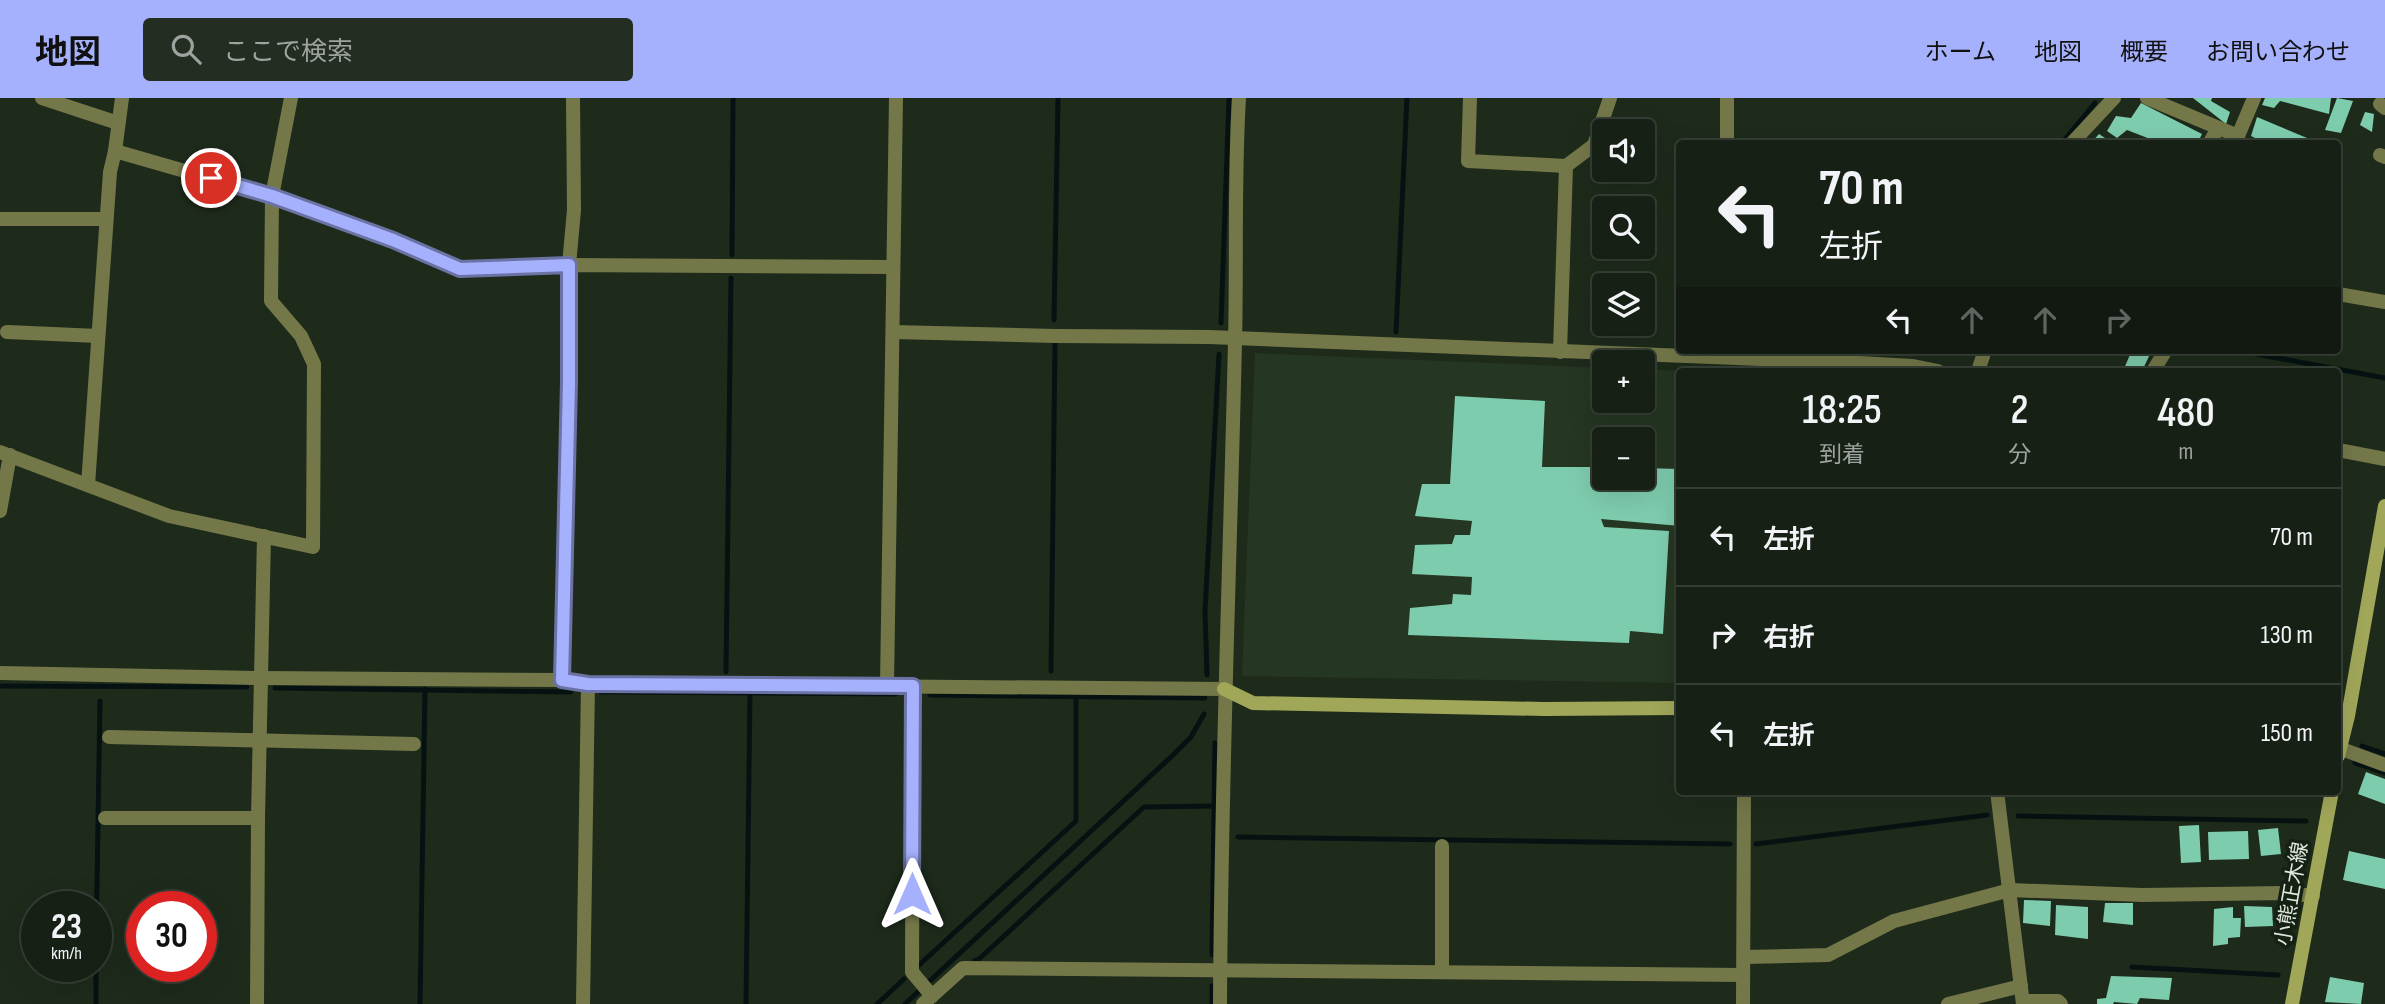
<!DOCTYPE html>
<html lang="ja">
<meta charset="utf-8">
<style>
:root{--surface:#162014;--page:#232d22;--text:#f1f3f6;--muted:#9ea3a0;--line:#353e34;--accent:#a5b1fc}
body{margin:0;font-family:"Sofia Sans Condensed","Noto Sans JP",sans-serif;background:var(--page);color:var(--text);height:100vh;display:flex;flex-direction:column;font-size:26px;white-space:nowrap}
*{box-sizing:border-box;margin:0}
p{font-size:23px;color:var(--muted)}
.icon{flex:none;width:38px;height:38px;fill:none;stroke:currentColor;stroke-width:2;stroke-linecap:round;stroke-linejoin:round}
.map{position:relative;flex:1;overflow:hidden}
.drawer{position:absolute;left:1676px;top:270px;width:665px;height:427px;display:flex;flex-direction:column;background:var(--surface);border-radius:7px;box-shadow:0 7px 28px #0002,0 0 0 2px var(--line)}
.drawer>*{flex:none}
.top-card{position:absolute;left:1676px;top:42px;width:665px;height:214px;border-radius:7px;box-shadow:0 7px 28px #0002,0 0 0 2px var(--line);background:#162014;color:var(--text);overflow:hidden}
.tools{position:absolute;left:1592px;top:21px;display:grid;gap:14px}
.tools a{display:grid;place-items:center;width:63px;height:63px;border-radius:7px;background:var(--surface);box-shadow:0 7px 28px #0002,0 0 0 2px var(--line);font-size:35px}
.speed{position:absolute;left:21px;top:793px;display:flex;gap:14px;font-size:35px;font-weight:700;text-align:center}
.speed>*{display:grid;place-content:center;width:91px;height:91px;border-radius:50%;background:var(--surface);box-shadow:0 7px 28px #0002,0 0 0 2px var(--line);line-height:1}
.speed small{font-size:18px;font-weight:400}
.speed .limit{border:10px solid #d22;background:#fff;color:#111}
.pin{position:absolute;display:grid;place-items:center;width:60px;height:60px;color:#fff;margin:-30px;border:4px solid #fff;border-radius:50%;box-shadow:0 2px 7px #0007}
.me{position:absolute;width:77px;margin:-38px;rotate:0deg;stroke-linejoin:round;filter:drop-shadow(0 0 5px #0008)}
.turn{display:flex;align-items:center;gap:24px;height:147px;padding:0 28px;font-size:32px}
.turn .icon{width:91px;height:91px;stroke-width:2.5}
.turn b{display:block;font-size:49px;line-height:60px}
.lanes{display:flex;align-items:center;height:66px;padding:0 28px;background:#0003;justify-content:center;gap:35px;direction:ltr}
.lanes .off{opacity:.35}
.eta{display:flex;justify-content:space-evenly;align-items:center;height:119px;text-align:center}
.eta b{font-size:42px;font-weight:600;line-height:49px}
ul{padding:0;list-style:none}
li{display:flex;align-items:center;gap:21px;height:98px;padding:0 28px;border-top:2px solid var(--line)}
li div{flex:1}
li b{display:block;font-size:26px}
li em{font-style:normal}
header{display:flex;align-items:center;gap:42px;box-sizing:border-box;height:98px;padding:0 35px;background:var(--accent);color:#111}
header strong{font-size:33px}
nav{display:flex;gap:38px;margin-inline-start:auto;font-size:24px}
.search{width:490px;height:63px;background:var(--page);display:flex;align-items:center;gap:18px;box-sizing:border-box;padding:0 24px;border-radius:7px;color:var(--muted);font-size:26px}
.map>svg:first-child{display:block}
.built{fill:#253622;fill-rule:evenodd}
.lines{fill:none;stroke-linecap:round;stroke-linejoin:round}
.stream{stroke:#061212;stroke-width:5}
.building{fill:#7eccae}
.street{stroke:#747849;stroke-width:14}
.secondary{stroke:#a1a759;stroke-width:14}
.route-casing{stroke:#6b73a4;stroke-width:18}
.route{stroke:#a5b1fc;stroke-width:12}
.labels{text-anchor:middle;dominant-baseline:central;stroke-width:7;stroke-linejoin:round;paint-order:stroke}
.street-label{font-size:21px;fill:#e1e9df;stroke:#152112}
</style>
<header>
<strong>地図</strong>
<div class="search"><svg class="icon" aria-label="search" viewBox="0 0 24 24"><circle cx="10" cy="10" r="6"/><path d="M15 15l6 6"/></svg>ここで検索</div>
<nav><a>ホーム</a><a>地図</a><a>概要</a><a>お問い合わせ</a></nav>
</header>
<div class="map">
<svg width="2385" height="906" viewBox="0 0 2385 906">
<rect width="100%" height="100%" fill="#1e2b1b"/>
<path class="built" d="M1255,255L1605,270V303H1643V271L1681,273L1680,585L1242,578ZM1605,341H1643V380H1605Z"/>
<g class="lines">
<g class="stream">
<path d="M2061,46L2095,5"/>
<path d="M732,157L733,0"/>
<path d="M1054,222L1058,0"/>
<path d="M1221,225L1229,0"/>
<path d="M1396,234L1407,0"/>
<path d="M2235,252L2385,280"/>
<path d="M1769,273V269L1863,272"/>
<path d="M1051,573L1055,245"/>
<path d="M726,574L731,180"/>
<path d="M1207,577L1205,513L1219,256"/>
<path d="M0,588L247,589"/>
<path d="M275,590L571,594"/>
<path d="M601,594L896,596"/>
<path d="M930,597L1205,600"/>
<path d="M2362,648L2385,656"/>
<path d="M2355,665L2385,675"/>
<path d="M2018,718L2306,723"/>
<path d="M1238,739L1730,746"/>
<path d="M1756,746L1987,717"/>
<path d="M96,848L100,603"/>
<path d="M1212,857L1215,645"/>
<path d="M974,863L979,861L1144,709L1214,708"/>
<path d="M918,868L1076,723V599"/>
<path d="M2132,869L2278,877"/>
<path d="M96,906V868"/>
<path d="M420,906L425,591"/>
<path d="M746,906L750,595"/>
<path d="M877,906L904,881"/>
<path d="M905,906L1173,657L1191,639L1204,616"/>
<path d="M1212,906V888"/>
</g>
</g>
<g class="building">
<path d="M2193,0H2212L2211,3L2230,14L2226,26Z"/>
<path d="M2265,0H2331L2329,16L2280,3L2274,10L2262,7Z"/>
<path d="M2337,0L2353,3L2341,35L2325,32Z"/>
<path d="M2141,5L2202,36L2197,46H2163L2127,32L2117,40L2107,33L2116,18L2131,20Z"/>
<path d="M2365,14L2374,16L2372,34L2360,27Z"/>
<path d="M2257,19L2319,45V46H2267L2251,38Z"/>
<path d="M2099,36L2114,46H2090Z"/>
<path d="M2132,252H2152L2142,273H2123Z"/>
<path d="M1455,298L1545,303L1542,369H1605V380H1643V370L1680,371V428L1601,421L1604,429L1669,433L1663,536L1630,533L1629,545L1408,537L1410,510L1452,506L1453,496L1471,497L1472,479L1412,476L1415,447L1452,446L1455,437H1470L1472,423L1415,418L1422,386H1450Z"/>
<path d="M2366,674L2385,681V706L2358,696Z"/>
<path d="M2199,727L2201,764L2181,765L2179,728Z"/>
<path d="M2278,730L2281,756L2261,758L2258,732Z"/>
<path d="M2248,733L2249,761L2209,762L2208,734Z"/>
<path d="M2349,753L2385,761V791L2343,782Z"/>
<path d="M2024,802L2051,803L2050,828L2023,825Z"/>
<path d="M2105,805H2133V827L2103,824Z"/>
<path d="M2056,807L2088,809V841L2055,837Z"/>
<path d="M2244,808L2272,809L2273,828L2245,829Z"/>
<path d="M2233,809V820H2241L2240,839L2228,840V846L2213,848L2214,811Z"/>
<path d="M2111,878L2172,880L2169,902L2140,900L2137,906L2114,904L2113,906H2097V901L2106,900Z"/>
<path d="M2330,879L2364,885L2361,906L2325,904Z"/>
</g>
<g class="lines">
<g class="street">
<path d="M42,0L118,25"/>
<path d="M1470,0L1468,63L1566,68"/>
<path d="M1727,0V46"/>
<path d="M2147,0L2238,38L2254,0"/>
<path d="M2380,6L2385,10"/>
<path d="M2071,46L2114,0"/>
<path d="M2209,46L2218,30"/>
<path d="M115,53L272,98L393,142L460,171L569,167L892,169"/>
<path d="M2380,57L2385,59"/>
<path d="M0,121H106"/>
<path d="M2338,196L2385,204"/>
<path d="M7,234L98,238"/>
<path d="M893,234L1056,238L1209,239L1860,265L1913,268L1938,273"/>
<path d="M1560,254L1566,68L1594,47L1610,0"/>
<path d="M1978,273L1985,252"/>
<path d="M2153,273L2166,252"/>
<path d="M2338,352L2385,361"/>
<path d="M0,354L169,418L313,449L314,266L301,238L271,203L272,98L291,0"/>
<path d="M88,387L110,74L115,53L122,0"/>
<path d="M0,413L10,357"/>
<path d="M0,575L261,580L562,582L588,586L1224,591"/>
<path d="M562,582L569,284V167L574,112L573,0"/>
<path d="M887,587L896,0"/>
<path d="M913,588L912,874L932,898"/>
<path d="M109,639L414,646"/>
<path d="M2339,650L2385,667"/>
<path d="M1997,693L2023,906"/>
<path d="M105,720H258"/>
<path d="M1442,748V874"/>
<path d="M1744,859L1828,857L1894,823L2010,792L2142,797L2285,795L2313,798"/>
<path d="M2023,903H2058L2061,906"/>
<path d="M257,906L258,720L264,438"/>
<path d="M583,906L588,586"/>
<path d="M923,906L963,870L1743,877"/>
<path d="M1220,906C1221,685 1230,465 1235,244C1237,162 1234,81 1239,0"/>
<path d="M1743,906L1744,693"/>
<path d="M1948,906L2021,888"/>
</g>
<g class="secondary">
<path d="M1224,591L1253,605L1544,611L1680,610"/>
<path d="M2338,658L2348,618L2385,408"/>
<path d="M2292,906L2332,693"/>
</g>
</g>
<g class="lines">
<defs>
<path id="route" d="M211,80L272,98L393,142L460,171L569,167V284L562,582L588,586L913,588L912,796"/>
</defs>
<use href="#route" class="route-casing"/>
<use href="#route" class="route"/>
</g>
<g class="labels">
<g class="street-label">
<text transform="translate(2292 796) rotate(-80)">小熊正木線</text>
</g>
</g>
</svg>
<div class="tools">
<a><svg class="icon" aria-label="sound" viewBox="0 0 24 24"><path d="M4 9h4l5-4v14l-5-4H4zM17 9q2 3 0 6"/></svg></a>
<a><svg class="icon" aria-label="search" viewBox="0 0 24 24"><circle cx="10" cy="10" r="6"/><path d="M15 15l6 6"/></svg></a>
<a><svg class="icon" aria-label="layers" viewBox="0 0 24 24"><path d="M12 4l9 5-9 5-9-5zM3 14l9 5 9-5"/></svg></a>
<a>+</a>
<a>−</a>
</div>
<div class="speed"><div>23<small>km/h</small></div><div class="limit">30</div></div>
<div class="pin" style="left:211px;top:80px;background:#d93025"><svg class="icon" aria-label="arrive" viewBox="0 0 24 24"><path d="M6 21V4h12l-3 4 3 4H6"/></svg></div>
<svg class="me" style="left:912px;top:796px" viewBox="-20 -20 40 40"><path d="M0-17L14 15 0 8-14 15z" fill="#a5b1fc" stroke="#fff" stroke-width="4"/></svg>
<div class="top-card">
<div class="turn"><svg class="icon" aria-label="left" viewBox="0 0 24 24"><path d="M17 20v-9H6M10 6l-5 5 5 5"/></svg><div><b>70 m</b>左折</div></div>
<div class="lanes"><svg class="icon" aria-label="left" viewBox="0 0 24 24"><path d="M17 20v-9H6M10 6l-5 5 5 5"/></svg><svg class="icon off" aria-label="ahead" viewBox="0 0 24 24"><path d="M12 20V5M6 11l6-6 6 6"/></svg><svg class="icon off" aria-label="ahead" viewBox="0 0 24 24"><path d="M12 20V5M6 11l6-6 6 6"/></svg><svg class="icon off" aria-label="right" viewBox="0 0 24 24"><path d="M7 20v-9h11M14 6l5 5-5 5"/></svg></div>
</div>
<section class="drawer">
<div class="eta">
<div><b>18:25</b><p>到着</p></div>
<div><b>2</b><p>分</p></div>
<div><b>480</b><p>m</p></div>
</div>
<ul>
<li><svg class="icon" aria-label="left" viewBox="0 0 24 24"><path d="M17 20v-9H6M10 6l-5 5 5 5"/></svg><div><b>左折</b></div><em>70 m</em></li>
<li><svg class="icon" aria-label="right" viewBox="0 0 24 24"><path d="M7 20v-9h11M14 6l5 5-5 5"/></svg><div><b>右折</b></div><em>130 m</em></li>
<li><svg class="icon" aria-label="left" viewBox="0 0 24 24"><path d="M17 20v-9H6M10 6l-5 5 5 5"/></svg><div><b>左折</b></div><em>150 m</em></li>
</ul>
</section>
</div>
